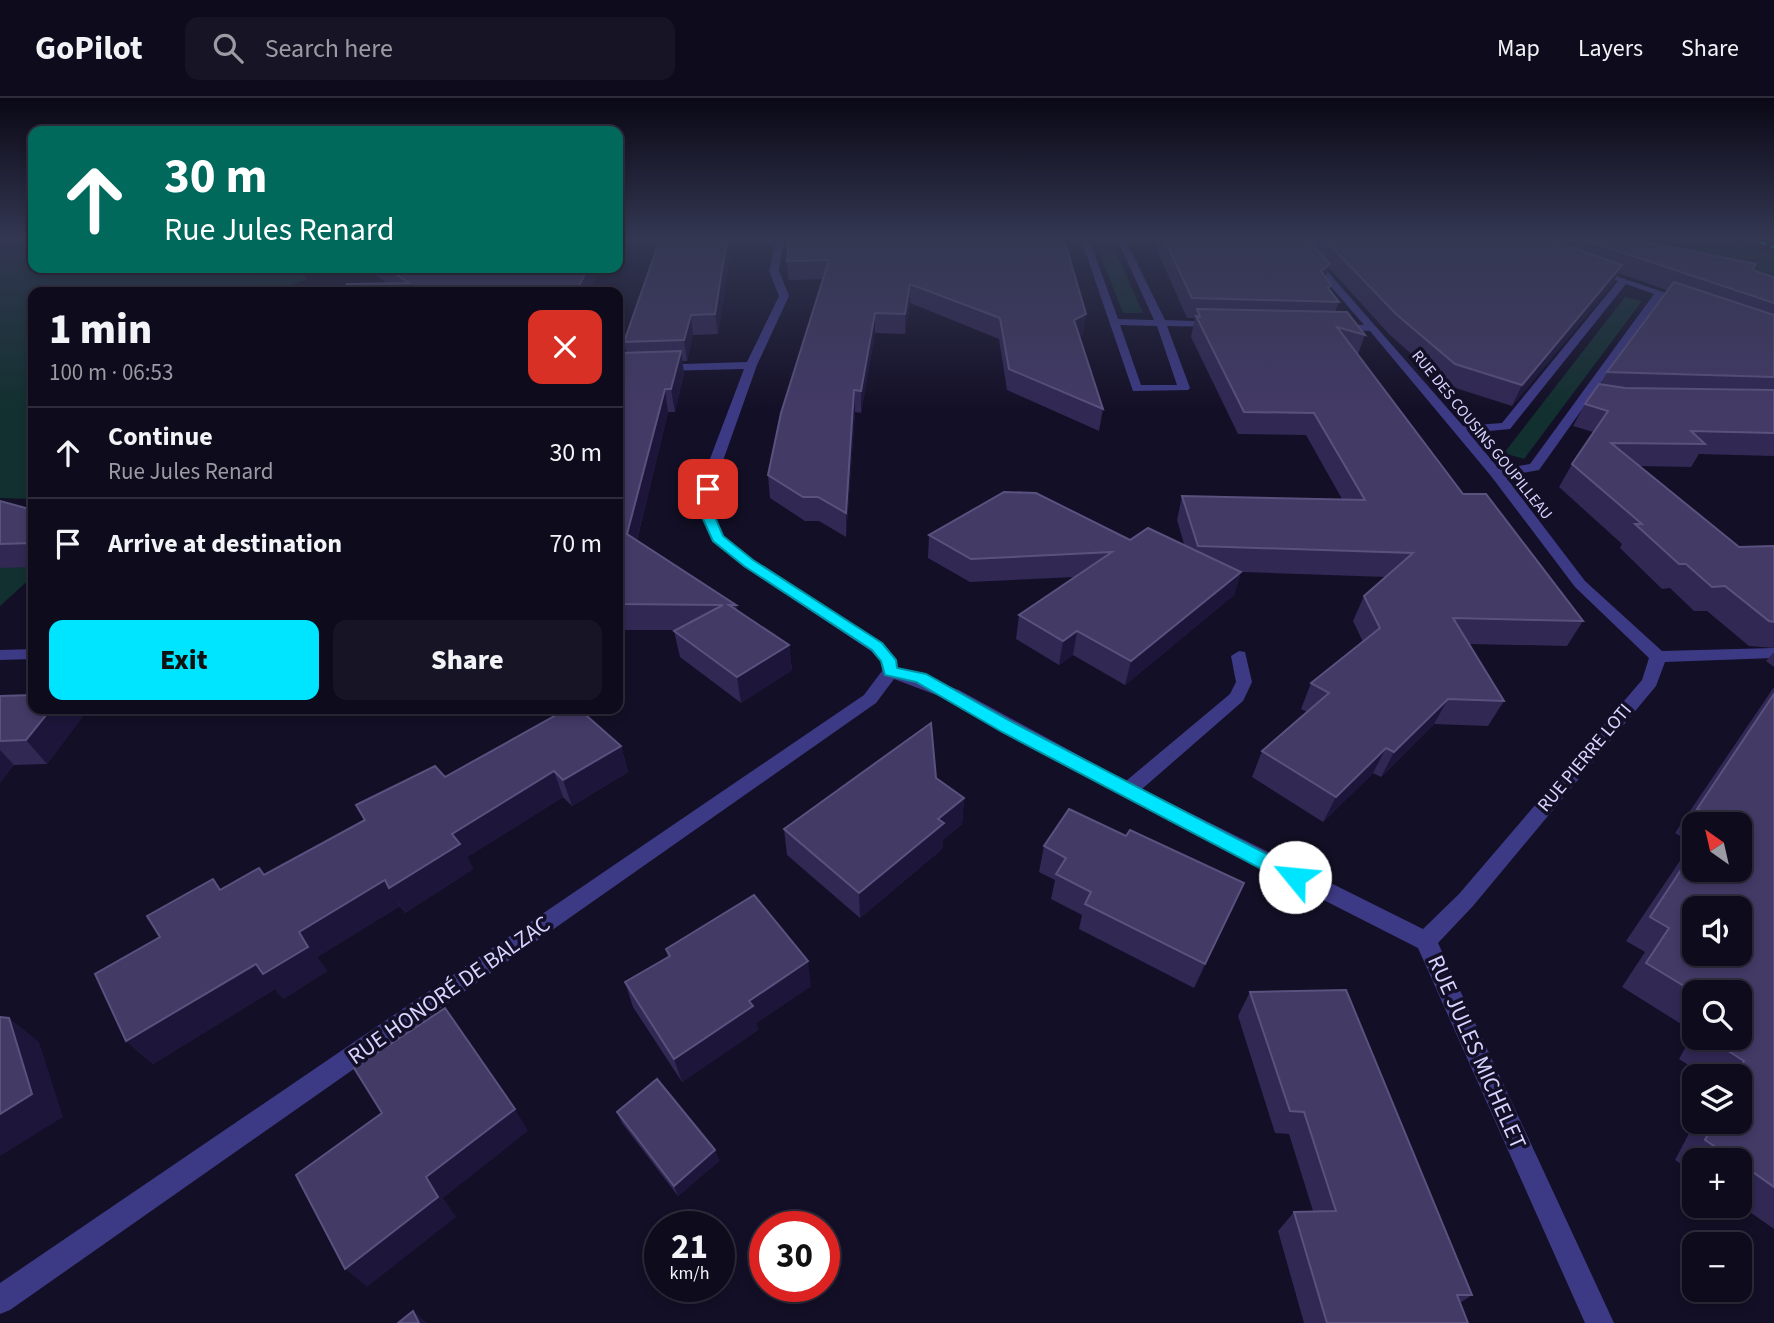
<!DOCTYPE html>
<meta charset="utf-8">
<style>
:root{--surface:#0e0b1c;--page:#171425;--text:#f1f3f6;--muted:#9b9ba3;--line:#2e2b3b;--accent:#00e5ff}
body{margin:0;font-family:"Source Sans 3",sans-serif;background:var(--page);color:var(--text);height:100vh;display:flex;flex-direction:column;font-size:26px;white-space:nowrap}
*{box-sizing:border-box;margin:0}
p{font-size:23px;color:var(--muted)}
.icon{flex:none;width:38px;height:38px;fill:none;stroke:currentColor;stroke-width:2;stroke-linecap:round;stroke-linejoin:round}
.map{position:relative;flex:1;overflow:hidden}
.drawer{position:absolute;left:28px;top:189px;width:595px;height:427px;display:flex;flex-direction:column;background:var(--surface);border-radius:14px;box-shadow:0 4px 10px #0003,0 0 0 2px var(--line)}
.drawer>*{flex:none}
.top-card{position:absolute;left:28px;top:28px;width:595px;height:147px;border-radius:14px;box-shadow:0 4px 10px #0003,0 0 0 2px var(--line);background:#00695c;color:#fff;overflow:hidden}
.needle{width:46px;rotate:326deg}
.fabs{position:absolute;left:1682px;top:714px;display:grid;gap:14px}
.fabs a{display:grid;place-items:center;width:70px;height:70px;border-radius:14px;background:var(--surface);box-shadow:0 4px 10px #0003,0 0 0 2px var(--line);font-size:35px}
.speed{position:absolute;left:644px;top:1113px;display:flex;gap:14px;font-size:35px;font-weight:700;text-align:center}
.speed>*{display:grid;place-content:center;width:91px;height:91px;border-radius:50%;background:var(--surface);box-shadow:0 4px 10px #0003,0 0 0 2px var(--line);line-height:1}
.speed small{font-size:18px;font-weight:400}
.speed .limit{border:10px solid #d22;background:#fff;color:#111}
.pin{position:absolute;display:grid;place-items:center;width:60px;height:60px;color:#fff;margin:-30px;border-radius:14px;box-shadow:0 4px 10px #0006}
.me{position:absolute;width:77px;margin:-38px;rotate:298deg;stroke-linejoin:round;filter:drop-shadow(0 0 5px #0008)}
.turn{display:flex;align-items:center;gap:24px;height:147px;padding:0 21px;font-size:32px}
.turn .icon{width:91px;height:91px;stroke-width:2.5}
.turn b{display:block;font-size:49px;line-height:60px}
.round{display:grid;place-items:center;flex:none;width:74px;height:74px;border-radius:14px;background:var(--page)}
.overview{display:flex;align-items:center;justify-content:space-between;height:119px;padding:0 21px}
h1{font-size:42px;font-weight:800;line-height:52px}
.action{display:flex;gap:14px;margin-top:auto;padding:14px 21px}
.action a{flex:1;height:80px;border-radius:14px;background:var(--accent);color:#111;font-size:28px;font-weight:800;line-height:80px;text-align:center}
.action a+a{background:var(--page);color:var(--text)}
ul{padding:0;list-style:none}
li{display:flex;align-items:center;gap:21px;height:91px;padding:0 21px;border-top:2px solid var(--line)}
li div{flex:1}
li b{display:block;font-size:26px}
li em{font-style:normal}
header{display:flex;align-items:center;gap:42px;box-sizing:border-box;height:98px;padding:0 35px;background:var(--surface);border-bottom:2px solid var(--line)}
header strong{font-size:33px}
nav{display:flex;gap:38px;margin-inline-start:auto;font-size:24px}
.search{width:490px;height:63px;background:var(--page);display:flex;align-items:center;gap:18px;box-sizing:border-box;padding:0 24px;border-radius:14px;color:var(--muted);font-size:26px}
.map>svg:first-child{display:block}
.green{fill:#12302f}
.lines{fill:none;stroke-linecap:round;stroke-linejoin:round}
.street{fill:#3d3a85;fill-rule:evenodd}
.rail{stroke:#00e5ff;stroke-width:2.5;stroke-dasharray:6 5;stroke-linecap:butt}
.wall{fill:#312854;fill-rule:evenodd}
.shaded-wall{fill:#1d163a}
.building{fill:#433a66;stroke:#5a527e;stroke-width:2;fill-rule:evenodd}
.route{fill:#00e5ff;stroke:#0095a6;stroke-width:2}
.labels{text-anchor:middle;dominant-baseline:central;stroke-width:7;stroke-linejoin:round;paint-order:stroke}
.far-street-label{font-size:16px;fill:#d9d4ff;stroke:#130f26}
.street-label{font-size:19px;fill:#d9d4ff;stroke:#130f26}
.near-street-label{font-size:23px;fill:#d9d4ff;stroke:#130f26}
</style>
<header>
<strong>GoPilot</strong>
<div class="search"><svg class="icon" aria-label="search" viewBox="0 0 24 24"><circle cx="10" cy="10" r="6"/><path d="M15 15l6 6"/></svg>Search here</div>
<nav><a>Map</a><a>Layers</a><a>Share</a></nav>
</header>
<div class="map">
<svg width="1774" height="1225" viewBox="0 0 1774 1225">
<rect width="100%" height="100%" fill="#130f26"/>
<g class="green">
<path d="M0,141H33V170H324L303,177L306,182L273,194H33V401L0,400Z"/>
<path d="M1094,141H1110L1143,215H1123Z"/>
<path d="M1650,141H1729L1774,156V177L1680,152L1695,149L1671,143L1668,149L1621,176Z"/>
<path d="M1625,199L1642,203L1524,361L1504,355Z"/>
<path d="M33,438V478L0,508V467Z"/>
</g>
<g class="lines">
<g class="street">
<path d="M776,141H784L779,173L789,198L757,267L719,374L712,410L724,438L753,462L883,545L897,562L898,570L959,592L1126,683L1230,596L1236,584L1231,558L1239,553L1245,554L1252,584L1243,603L1142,691L1423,831L1459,796L1642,582L1649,560L1575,489L1491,378L1370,233L1333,231L1332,229L1337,226L1364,227L1297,149L1313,142L1339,143L1336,148L1307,150L1463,328L1502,325L1618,183L1592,174V170L1690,203V207L1687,208L1662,199L1539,372L1505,378L1585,483L1662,553L1774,550V560L1665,564L1656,588L1473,808L1438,845L1614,1225H1585L1418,850L1231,755L947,601L894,581L876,605L10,1212L0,1216V1185L864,597L882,573L881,563L871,553L743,468L711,440L698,410L705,374L744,271L618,274V268L747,264L779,198L769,173ZM1626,186L1654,196L1530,366L1499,371L1469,335L1510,331Z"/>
<path d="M1081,141H1089L1118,221L1154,222L1117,141H1125L1165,222L1219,224V228L1215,229L1167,228L1190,290L1188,292L1133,293ZM1120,227L1157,228L1177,287H1141Z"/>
<path d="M33,551V561L0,562V552Z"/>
</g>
<path class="rail" d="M1750,141L1774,149"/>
</g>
<g class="wall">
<path d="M727,141H730L731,151L718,236L693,237L687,263H682L684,275L675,314H668L637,442L736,507L737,512L789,547L792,572L741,605L680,559L674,533L677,532H618V263L626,254L624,244Z"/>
<path d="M753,141H774L772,146Z"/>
<path d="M785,141H1064L1083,237L1079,239L1103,311L1099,333L1007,292L999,241L910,205L905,236L875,235L861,315L855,314L846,439L819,423H805L770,400L768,377L823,181L788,182L787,163L788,150L785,149Z"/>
<path d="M1152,141H1308H1307L1313,147L1315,141H1632L1752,172L1774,179V358L1699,356L1691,369L1639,368L1739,449L1774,448V550L1749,548L1707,513H1694L1670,490L1662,491L1620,450L1622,446L1559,389L1572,366L1593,334L1573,328L1585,306L1601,286L1607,274L1667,192L1618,175L1613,185L1512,308L1446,287L1389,236L1329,170L1326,179L1330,192L1339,204L1335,214L1365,237L1358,256L1463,396L1583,523L1567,548L1469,546L1504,603L1488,628L1434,626L1381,679L1373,675L1323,724L1252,679L1262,653L1307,614L1301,611L1311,585L1363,544L1353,523L1364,498L1386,479L1241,474L1234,497L1125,587L1073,557L1059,567L1016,541L1019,517L1075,479L970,484L928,460L929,437L1130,442L1184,446L1177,422L1182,398L1342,401L1306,337L1238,336L1191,239L1195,220H1187Z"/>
<path d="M365,170H601L589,194L387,185Z"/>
<path d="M0,403L33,412V469L0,470Z"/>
<path d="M1774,554V569L1766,563Z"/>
<path d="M1774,589V1131L1740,1107V1062H1694V1075L1675,1062L1695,1024H1740V978H1705L1679,961L1694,934L1622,889L1645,854L1626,843L1692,745L1675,735ZM1694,726H1740L1694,772ZM1694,894H1740V940H1694Z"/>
<path d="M0,598L83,618L47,666L14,667L0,684Z"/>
<path d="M621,648L628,674L572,708L563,699L467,759L473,771L405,815L400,808L317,859L327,873L283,901L275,891L153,966L126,943L160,839L221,791L259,770L264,777L364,722L356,707L445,679Z"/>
<path d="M936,680L964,700L962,726L943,742L942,751L860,820L787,757L784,731Z"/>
<path d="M1044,748L1233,810L1194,890L1079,831L1082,817L1051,801L1055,782L1039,774Z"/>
<path d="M666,851L811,888L756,925L758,932L682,984L633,909L625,884L668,859Z"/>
<path d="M1250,894L1472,1197L1460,1205L1468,1225H1304L1278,1133L1294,1114L1313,1113L1289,1036L1275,1035L1238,918Z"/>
<path d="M617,1014L715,1052L719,1063L678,1098L622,1025Z"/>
</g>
<g class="shaded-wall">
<path d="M727,141H730L731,151L718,236L715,216Z"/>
<path d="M1330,166L1324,185L1321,173Z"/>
<path d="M1622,167L1613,185L1512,308L1522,287Z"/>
<path d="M588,170H601L589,194H576Z"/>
<path d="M910,186V205L905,236V216Z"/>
<path d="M875,215V235L861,315V293Z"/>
<path d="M1086,216L1083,237L1071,242L1074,222Z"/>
<path d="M691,217L693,237L687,263L684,242Z"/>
<path d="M681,253L684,275L675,314L671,291Z"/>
<path d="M665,291L668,314L632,461L627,436Z"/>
<path d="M854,292L855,314L846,439V415Z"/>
<path d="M1241,474L1234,497L1125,587L1131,563Z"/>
<path d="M1077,533L1073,557L1059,567L1063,543Z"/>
<path d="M789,547L792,572L741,605L737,579Z"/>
<path d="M1448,601L1434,626L1381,679L1394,654Z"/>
<path d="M51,611H77L83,618L47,666L26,642Z"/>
<path d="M621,648L628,674L572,708L563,682Z"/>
<path d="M1386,650L1373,675L1323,724L1336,699Z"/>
<path d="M0,652L14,667L0,684Z"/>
<path d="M554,673L563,699L467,759L473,771L405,815L389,790L452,736Z"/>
<path d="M964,700L962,726L943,742L942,751L860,820L859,795L938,721Z"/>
<path d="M385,782L400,808L317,859L327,873L283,901L275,891L153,966L126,943L299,834Z"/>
<path d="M1244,785L1233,810L1194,890L1205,866Z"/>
<path d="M808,863L811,888L756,925L758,932L682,984L674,961L749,903Z"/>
<path d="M9,920L39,944L63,1019L0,1058V1016Z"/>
<path d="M515,1011L528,1033L443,1100L456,1119L367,1189L345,1171L426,1079Z"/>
<path d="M715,1052L719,1063L678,1098L674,1088Z"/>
<path d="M413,1213L427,1225H419Z"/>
</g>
<g class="building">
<path d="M660,141H727L715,216L691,217L684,242L624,244Z"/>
<path d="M789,141H1064L1086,216L1074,222L1103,311L1009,271L1000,220L910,186L905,216L875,215L861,293L854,292L846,415L818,399H803L768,377L781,315L829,162L787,163Z"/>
<path d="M1164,141H1307L1330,166L1321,173L1331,187L1328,190L1339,204L1192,200Z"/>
<path d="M1324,141H1547L1622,167L1522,287L1455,266L1396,216Z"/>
<path d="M1582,141H1632L1756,166L1752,172L1774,179V205Z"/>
<path d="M386,170H588L576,194H340L347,186L409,185Z"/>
<path d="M1674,184L1774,217V279L1607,274Z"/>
<path d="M1197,211L1347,214L1365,237L1337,229L1463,396H1486L1583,523L1453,520L1504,603L1448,601L1394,654L1386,650L1336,699L1262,653L1329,595L1311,585L1380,530L1364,498L1413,455L1198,448L1182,398L1365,402L1314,315L1244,314L1196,218L1200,219Z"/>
<path d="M681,253L671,291H665L627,436L736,507H729L789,547L737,579L674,533L723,507L618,506V263L621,255Z"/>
<path d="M1599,286L1625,290L1774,292V335L1691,333L1705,346L1611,345L1739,449L1774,448V524L1769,523L1725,488L1712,489L1686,466H1679L1635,426H1642L1572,366L1608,313L1585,306Z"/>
<path d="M1004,394L1036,395L1130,442L1148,430L1241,474L1131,563L1077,533L1063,543L1019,517L1112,454L971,461L929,437Z"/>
<path d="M0,403L33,412V445L0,446Z"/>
<path d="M1774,596V1089L1740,1065V1062H1735L1705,1042L1714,1024H1740V978H1736L1744,963L1708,940H1740V894H1694L1646,865L1669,830L1650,819L1694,752V772H1740V726H1711L1715,720L1697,711ZM1694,810H1740V856H1694Z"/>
<path d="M33,597V611H51L26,642L0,643V598Z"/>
<path d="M567,611H579L621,648L563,682L554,673L452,736L460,746L389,790L385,782L299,834L308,849L263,876L256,866L126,943L95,876L160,839L147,818L213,781L220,792L259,770L264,777L365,722L356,707L435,668L445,679Z"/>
<path d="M931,625L936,680L964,700L938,721L944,725L859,795L784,731Z"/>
<path d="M1069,711L1126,738L1130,732L1244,785L1205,866L1085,806L1091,794L1056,776L1066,760L1044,748Z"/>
<path d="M754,797L808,863L749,903L753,908L674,961L625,884L670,858L666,851Z"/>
<path d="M1346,892L1472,1197H1457L1468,1225H1327L1294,1114L1336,1113L1304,1014L1290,1013L1250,894Z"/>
<path d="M445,910L515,1011L426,1079L438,1099L345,1171L296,1077L382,1015L354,970Z"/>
<path d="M0,919L9,920L32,996L0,1016Z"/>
<path d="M657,981L715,1052L674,1088L617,1014Z"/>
<path d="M413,1213L419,1225H398Z"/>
</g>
<linearGradient id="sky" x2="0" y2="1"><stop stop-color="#0a0815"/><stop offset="0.45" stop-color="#333752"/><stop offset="1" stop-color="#333752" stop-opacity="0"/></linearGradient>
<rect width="1774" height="312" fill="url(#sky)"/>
<path class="route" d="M708,388L714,391L711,410L723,438L753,462L882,545L896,562L897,570L926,576L1014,625L1301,774L1304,779L1301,785H1288L1002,634L916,584L885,577L881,563L872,552L744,468L713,443L698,410L702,391Z"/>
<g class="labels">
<g class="far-street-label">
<text transform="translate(1482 337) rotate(51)">RUE DES COUSINS GOUPILLEAU</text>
</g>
<g class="street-label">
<text transform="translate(1585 660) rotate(-50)">RUE PIERRE LOTI</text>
</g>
<g class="near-street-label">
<text transform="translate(449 892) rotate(-35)">RUE HONORÉ DE BALZAC</text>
<text transform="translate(1477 954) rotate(66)">RUE JULES MICHELET</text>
</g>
</g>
</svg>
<div class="fabs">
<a><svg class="needle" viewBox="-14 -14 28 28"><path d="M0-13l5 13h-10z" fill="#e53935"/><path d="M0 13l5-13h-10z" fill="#9b9ba3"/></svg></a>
<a><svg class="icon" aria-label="sound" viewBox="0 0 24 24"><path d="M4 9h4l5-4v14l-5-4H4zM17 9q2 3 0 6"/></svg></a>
<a><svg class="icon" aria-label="search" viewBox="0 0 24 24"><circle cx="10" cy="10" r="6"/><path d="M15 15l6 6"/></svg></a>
<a><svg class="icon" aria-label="layers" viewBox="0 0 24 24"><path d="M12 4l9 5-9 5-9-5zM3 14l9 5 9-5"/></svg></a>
<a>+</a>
<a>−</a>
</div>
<div class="speed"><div>21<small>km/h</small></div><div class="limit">30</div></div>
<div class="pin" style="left:708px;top:391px;background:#d93025"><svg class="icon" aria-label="arrive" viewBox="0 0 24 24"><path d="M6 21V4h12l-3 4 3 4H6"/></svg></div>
<svg class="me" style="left:1295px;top:779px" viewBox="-20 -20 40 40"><circle r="19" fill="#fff"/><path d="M0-13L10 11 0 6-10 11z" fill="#00e5ff"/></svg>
<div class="top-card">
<div class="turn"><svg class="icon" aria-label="ahead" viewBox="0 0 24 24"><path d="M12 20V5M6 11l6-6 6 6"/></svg><div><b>30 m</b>Rue Jules Renard</div></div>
</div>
<section class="drawer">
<div class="overview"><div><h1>1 min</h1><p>100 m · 06:53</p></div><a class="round" style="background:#d93025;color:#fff"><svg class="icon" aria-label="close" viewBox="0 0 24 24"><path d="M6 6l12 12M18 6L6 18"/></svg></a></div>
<ul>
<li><svg class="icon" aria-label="ahead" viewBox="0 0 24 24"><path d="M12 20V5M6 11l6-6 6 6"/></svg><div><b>Continue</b><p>Rue Jules Renard</p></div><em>30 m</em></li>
<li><svg class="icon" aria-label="arrive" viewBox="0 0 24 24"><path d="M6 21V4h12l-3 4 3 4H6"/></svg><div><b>Arrive at destination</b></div><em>70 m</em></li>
</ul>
<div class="action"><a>Exit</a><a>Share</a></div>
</section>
</div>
